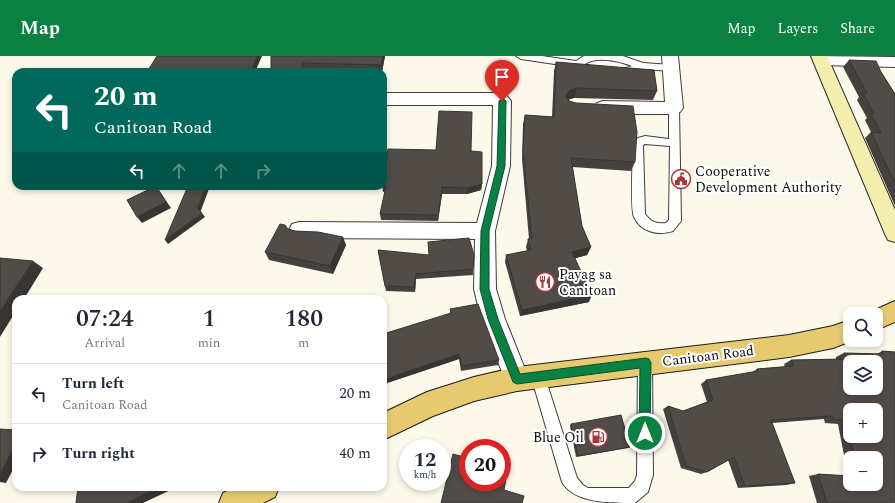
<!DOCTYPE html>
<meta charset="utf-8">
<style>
:root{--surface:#fff;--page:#f6f6f7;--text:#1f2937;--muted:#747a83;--line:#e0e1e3;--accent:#0b8043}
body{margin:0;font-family:Spectral,serif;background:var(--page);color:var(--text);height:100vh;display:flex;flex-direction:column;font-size:15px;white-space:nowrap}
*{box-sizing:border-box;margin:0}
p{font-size:13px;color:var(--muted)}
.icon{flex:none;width:22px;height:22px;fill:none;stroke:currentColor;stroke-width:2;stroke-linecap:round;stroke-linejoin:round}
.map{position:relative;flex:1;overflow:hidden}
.side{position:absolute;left:12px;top:239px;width:375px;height:196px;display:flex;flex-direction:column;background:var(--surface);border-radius:12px;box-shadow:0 2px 6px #0003}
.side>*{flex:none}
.banner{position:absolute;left:12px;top:12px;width:375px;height:122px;border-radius:12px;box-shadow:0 2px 6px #0003;background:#00695c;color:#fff;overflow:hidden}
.tools{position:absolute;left:843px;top:251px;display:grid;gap:8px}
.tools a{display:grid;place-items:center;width:40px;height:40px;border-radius:8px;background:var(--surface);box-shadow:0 2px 6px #0003;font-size:20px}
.speed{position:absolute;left:399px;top:383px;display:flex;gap:8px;font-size:20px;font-weight:700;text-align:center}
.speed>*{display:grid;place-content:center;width:52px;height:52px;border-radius:50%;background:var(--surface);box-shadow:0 2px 6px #0003;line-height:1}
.speed small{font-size:10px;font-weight:400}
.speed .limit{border:6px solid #d22;background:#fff;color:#111}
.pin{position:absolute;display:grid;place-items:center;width:34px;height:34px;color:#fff;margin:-41px -17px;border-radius:50% 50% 50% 0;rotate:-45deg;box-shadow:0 0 4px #0007}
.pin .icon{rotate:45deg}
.me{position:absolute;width:44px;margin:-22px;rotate:0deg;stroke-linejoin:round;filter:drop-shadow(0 0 3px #0008)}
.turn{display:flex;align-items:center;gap:14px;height:84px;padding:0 16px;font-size:18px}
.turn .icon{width:52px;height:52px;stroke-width:2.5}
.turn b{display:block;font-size:28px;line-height:34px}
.lanes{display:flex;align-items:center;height:38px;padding:0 16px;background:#0003;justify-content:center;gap:20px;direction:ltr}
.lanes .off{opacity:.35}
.eta{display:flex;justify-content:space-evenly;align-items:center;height:68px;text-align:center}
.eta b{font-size:24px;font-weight:600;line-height:28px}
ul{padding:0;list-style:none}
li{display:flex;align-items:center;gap:12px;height:60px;padding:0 16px;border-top:1px solid var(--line)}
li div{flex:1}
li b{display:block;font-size:15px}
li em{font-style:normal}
header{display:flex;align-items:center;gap:24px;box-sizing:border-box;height:56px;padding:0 20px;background:var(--accent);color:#fff}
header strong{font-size:19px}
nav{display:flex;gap:22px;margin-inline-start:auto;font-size:14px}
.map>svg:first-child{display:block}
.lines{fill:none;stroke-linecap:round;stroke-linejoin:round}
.lane-casing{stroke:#3d3d3d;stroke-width:2}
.street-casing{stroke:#3d3d3d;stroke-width:2}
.secondary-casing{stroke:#2c2c2c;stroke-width:2}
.primary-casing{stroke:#1b1b1b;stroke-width:2}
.lane{fill:#fff;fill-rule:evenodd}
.street{fill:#fff;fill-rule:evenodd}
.secondary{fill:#f4edad;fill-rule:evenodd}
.primary{fill:#e7ca70;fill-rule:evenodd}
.wall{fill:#46413e;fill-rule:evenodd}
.shaded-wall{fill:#393532}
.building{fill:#514c48;stroke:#393532;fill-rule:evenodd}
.route{fill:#0b8043;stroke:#07532c}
.labels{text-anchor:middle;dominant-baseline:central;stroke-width:4;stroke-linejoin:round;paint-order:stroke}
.poi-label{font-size:14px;fill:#0a0a0a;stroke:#fff;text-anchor:start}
.street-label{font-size:14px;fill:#0a0a0a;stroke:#fff}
</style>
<header>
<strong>Map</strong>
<nav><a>Map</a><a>Layers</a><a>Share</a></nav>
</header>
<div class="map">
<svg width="895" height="447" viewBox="0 0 895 447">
<rect width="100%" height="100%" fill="#fcf9ea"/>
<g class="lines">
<defs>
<g id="lane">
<path d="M516,0H542L576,5L584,0H623L643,7L671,9L676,12L671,15L643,13L620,20L617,19L615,17L617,15L632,10C619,5 597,0 585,8L596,12L598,14L596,16L593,17L575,11L521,3Z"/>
<path d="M674,49L679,52L681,165L673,175C658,180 641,176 634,161C630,152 633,102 633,89L635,83L645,80L669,83V52ZM645,88L670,90L669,164L666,167C656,168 651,166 645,158L643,89Z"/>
<path d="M645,300L650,302L652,307L653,419L648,436L635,447C609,447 574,447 562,426L531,320L533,315L538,313L543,315L577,422L583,429L588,432H629L635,425L637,419L638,307L640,302Z"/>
</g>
<g id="street">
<path d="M662,0H678L683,52L680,56L674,58H628L597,55L594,51L597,47L603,45L665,46Z"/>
<path d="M815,0L895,1V11L821,9L815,8L813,4Z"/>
<path d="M383,37H500L506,39L511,45L510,110L495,175L496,233L505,263L529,323L526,331L517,335L508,331L481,263L474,233L475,183L299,182L292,180L289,174L292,168L299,166L477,167L492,110L493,49H383Z"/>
</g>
<path id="secondary" d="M811,0H827L895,154V186L888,184L885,178Z"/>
<g id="primary">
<path d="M895,245V266L876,274V258H867L868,257Z"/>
<path d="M850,264V284H854L833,292L789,301L517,335L474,345L433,360L383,384V357L427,336L474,321L517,311L789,279L833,270Z"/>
<path d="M235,431H279L275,441L263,447H219L223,437Z"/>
</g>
</defs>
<use href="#lane" class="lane-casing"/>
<use href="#street" class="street-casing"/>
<use href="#secondary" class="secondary-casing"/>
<use href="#primary" class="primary-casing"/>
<use href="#lane" class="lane"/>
<use href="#street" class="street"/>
<use href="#secondary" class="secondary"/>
<use href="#primary" class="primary"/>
</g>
<g class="wall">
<path d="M271,0H385L382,16L304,14V16H271Z"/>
<path d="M849,4L881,16L895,38V150L865,82L871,76L865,64L867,62L857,44L859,41L843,11Z"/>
<path d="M556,6L657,35L653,44L574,42L568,43L635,106L631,115L572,111L582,170L591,191L587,199L575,202L589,246L520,260L505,206L506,199L527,195L526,191L528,183H529L522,103L523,68L525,59L552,61L554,15Z"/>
<path d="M471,95L482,128L481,134L467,138H442L438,165L381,164L380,158L385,136H383L382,130Z"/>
<path d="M288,173L346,189L333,218L269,204L265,196Z"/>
<path d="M378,194L473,213V219L416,223L415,236L386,235Z"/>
<path d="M450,253L499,304L498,309L461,315L459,303L387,327L450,257Z"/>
<path d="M882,295L895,296V447H817L809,420L818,418L848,420L838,368L825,367L824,363L772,367L795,427L787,429L738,432L728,404L707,416L701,418L681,412L663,353L668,350L683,355L707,346L701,328L706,324L751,317L757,313L785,311L784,308L791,304L836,303V301L844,297L877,298ZM850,402H876V428H850Z"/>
<path d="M571,368L630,391L628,392L576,401L570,370Z"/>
</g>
<g class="shaded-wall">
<path d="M257,0H262L255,16H250Z"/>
<path d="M383,0H385L382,16L381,9Z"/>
<path d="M302,7L304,14V16H303Z"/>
<path d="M577,32L574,42L568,44L566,40L570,34Z"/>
<path d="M482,128L481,134L467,138V132Z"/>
<path d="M156,130L171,152L142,167L137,161Z"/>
<path d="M206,130H210L200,157L197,152Z"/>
<path d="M442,131V138L438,165V159Z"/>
<path d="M202,157L205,161L168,188L165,184Z"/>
<path d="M343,181L346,189L333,218L330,210Z"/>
<path d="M591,191L587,199L569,204L572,196Z"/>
<path d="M33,205L43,212L24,243H16V255L0,281V255Z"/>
<path d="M416,218V223L415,236L414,231Z"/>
<path d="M592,239L589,246L520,260L522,254Z"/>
<path d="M459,298V303L387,327L386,323Z"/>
<path d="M16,386V408L6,427L0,426V418Z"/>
<path d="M159,431H177L143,447H126Z"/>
</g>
<g class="building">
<path d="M157,0H257L250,16H147Z"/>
<path d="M271,0H383L381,9L302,7L303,16H271Z"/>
<path d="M849,4L876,5L881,16L895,38V128L871,76L881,77L871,57L874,58L863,37H867Z"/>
<path d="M556,6L654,14L657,35L577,32L570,34L566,40L569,45L576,47L633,50L637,76L635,106L571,102L582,170L591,191L572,196L592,239L522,254L506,199L531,194L528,183L532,182L523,94L525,59L554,61Z"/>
<path d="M439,55L472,56L471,95L482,96V128L467,132L442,131L438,159L380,158L386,130H383V125L388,93L436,94Z"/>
<path d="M156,130L166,146L137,161L127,144Z"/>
<path d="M188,130H206L197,152L202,157L165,184Z"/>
<path d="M280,168L285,169L288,173L295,175L318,176L343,181L330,210L265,196Z"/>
<path d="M469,182L474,199L473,213L416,218L414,231L385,230L378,194L429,199L428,186Z"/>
<path d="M0,202L33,205L0,255Z"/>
<path d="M478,248L499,304L462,310L459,298L386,323L383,314V278L451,257L450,253Z"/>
<path d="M882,295L895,296V447H827L818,418L850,420V428H876V402H854L847,364H834L832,360L771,364L795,427L745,430L734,401L707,416L686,410L668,350L683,355L713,344L706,324L758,315L757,313L793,310L791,304L846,303L844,297L883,298ZM850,306H876V332H850ZM850,354H876V380H850Z"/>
<path d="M621,359L630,391L578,400L571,368Z"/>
<path d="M0,373L16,374V386L0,418Z"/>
<path d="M453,398L468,402V426H502V410L508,412L504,434L524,440L522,447H441Z"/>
<path d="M78,431H159L126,447H76Z"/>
</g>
<path class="route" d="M502,42L506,45L505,110L489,175V233L498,263L520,318L646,302L649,303L651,307L650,377L649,381L645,383L641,381L639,377L640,312L517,328L513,326L488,263L480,233L481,175L497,110L499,45Z"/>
<defs>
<symbol id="civic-ring" viewBox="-11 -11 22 22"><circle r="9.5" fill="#fff" stroke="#a8353a" stroke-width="1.5"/><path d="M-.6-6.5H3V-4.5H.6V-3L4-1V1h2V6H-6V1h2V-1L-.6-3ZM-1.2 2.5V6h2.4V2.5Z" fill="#a8353a"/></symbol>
<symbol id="restaurant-ring" viewBox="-11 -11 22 22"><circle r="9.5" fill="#fff" stroke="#a8353a" stroke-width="1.5"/><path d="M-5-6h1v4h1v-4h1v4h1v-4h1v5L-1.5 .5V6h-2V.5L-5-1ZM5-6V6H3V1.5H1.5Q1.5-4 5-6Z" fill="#a8353a"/></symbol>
<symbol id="fuel-ring" viewBox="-11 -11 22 22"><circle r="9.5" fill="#fff" stroke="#a8353a" stroke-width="1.5"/><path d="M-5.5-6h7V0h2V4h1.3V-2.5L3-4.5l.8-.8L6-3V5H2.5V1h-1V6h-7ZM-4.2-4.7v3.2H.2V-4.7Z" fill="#a8353a"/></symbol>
</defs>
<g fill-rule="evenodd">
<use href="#civic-ring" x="670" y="112" width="22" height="22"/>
<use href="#restaurant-ring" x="534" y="215" width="22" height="22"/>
<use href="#fuel-ring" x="587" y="370" width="22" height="22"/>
</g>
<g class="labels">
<g class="poi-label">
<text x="695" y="115">Cooperative<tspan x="695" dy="16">Development Authority</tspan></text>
<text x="559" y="218">Payag sa<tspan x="559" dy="16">Canitoan</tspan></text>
<text x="584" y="381" text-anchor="end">Blue Oil</text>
</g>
<g class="street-label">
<text transform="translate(708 300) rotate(-7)">Canitoan Road</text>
</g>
</g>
</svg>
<div class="tools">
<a><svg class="icon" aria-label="search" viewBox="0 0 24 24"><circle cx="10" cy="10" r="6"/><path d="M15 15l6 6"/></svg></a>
<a><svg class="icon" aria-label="layers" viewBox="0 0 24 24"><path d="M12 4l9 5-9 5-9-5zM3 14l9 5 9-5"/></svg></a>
<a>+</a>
<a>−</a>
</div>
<div class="speed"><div>12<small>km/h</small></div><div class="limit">20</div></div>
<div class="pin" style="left:502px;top:45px;background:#d93025"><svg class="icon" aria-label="arrive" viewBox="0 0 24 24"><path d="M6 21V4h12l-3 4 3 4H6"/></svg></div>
<svg class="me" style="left:645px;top:377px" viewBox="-20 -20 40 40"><circle r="17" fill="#0b8043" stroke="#fff" stroke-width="3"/><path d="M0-11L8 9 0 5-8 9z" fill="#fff"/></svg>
<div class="banner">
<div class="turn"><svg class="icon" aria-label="left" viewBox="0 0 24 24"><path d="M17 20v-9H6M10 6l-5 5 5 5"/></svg><div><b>20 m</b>Canitoan Road</div></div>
<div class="lanes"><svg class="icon" aria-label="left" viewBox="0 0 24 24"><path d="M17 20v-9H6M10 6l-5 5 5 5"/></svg><svg class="icon off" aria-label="ahead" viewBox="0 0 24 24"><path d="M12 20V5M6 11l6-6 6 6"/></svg><svg class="icon off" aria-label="ahead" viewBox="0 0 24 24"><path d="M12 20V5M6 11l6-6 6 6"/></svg><svg class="icon off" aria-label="right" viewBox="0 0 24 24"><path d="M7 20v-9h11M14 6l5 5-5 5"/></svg></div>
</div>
<section class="side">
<div class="eta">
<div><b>07:24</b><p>Arrival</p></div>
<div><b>1</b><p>min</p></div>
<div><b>180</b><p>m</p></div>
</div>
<ul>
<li><svg class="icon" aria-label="left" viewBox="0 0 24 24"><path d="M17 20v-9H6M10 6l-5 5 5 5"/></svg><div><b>Turn left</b><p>Canitoan Road</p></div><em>20 m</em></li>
<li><svg class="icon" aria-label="right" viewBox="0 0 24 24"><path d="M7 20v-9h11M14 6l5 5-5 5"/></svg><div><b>Turn right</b></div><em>40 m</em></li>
</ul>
</section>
</div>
